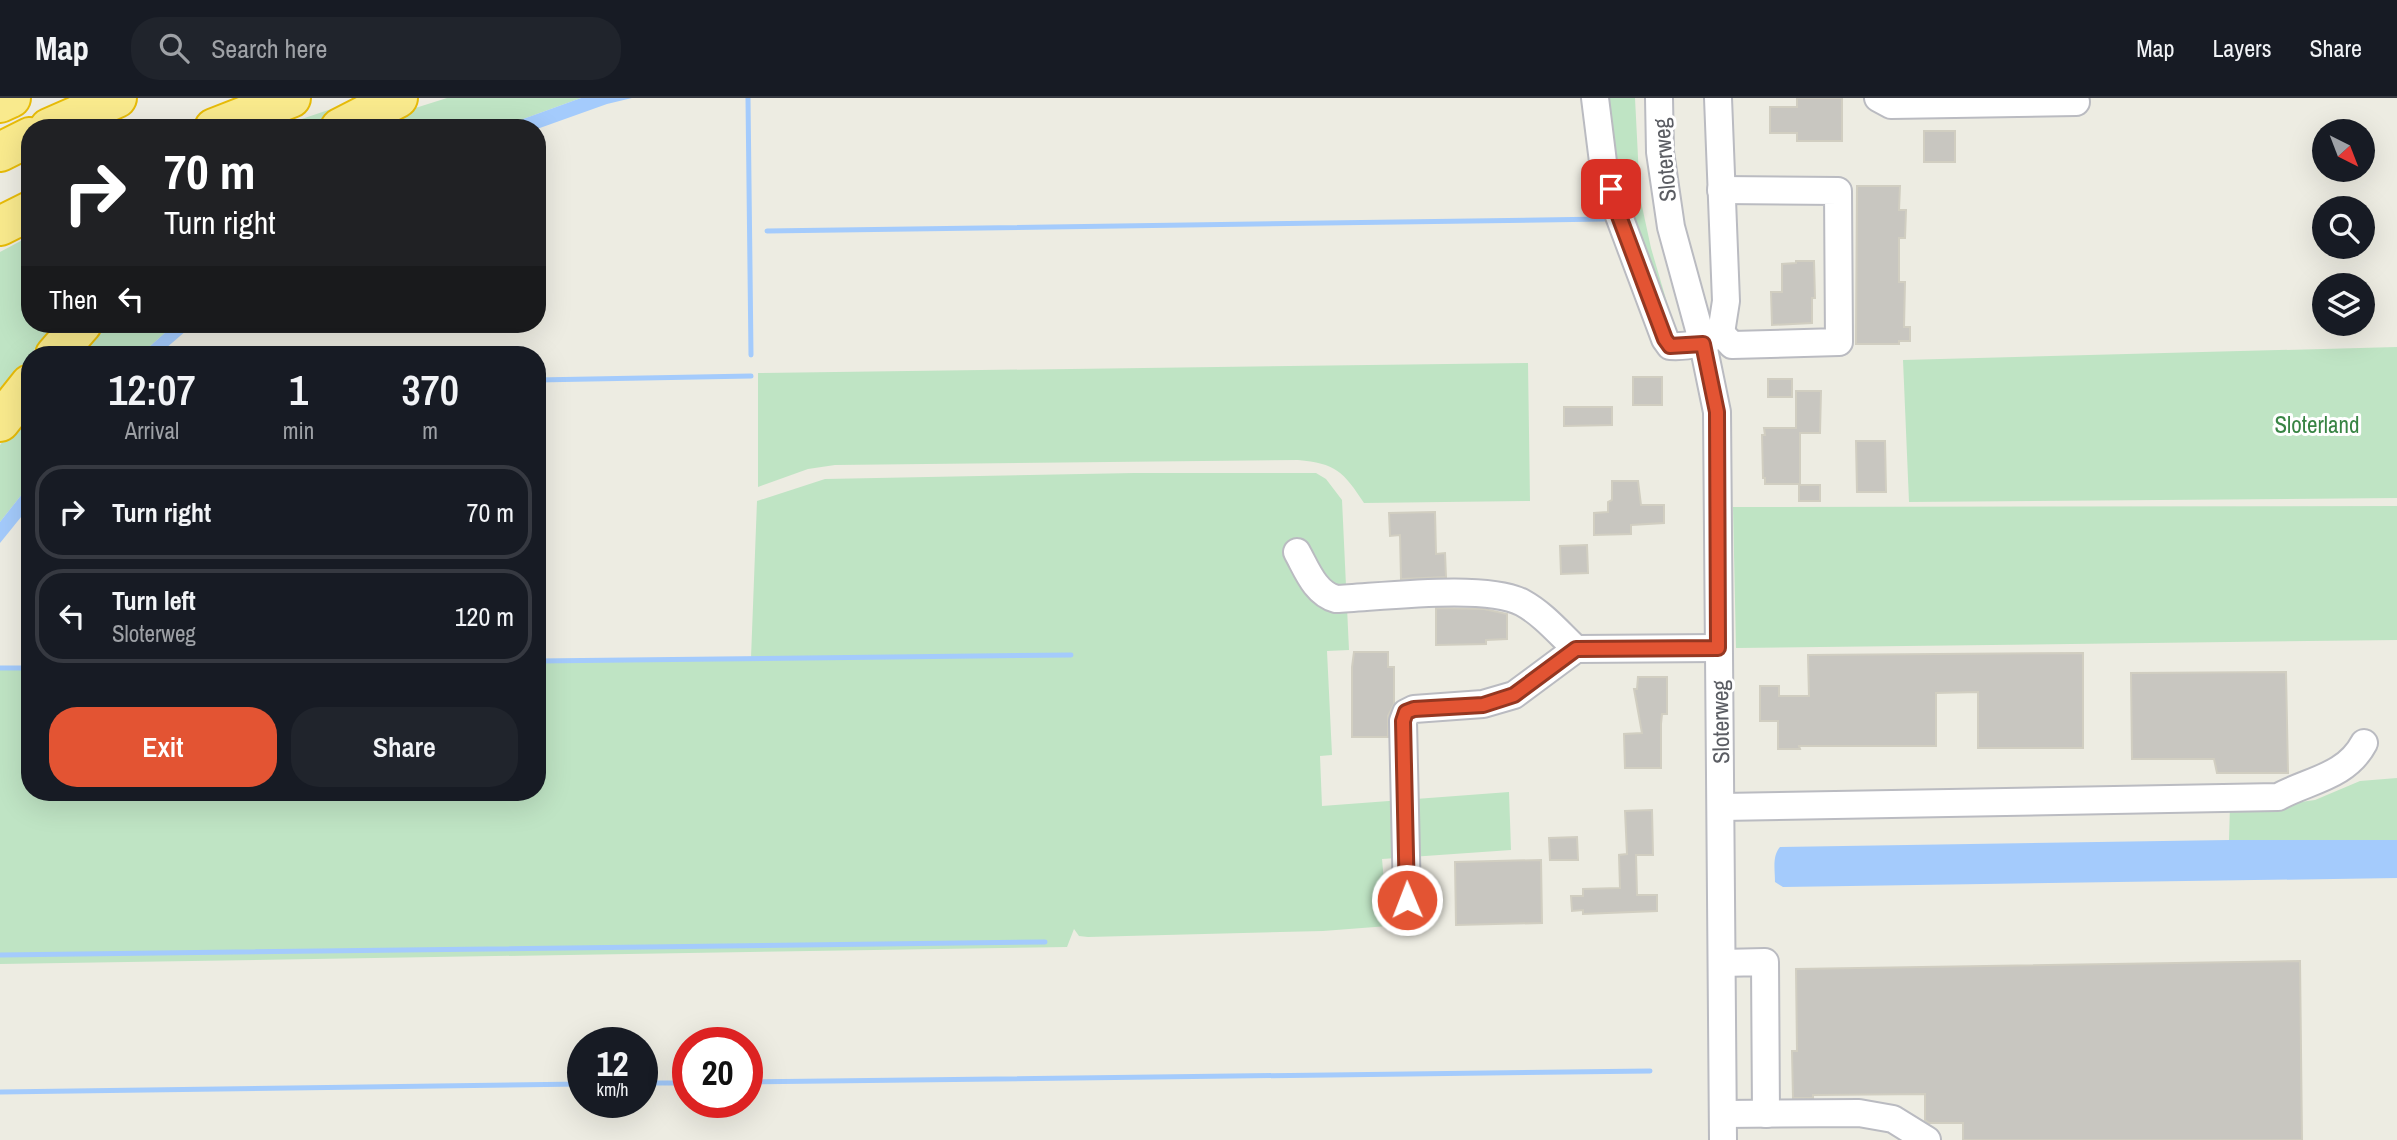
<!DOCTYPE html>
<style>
:root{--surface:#171b24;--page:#20242c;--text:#f1f3f6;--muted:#9ea1a6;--line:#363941;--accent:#e35433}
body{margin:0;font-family:"Archivo Narrow",sans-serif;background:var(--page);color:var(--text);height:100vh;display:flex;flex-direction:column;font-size:26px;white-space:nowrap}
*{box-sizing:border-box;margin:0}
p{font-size:23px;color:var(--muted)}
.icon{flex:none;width:38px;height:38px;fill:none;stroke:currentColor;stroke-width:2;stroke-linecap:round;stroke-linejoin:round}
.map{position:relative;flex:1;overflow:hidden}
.panel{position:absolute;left:21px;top:248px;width:525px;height:455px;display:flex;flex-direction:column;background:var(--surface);border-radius:28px;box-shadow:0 7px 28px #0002}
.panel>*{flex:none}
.top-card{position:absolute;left:21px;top:21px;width:525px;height:214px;border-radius:28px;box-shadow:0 7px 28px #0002;background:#202124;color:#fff;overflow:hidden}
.needle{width:46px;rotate:138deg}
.buttons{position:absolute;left:2312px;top:21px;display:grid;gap:14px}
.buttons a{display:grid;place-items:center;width:63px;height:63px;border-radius:50%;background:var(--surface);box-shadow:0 7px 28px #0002;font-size:35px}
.speed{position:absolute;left:567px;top:929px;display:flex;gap:14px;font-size:35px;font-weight:700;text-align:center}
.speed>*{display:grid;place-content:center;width:91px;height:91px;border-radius:50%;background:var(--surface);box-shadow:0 7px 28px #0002;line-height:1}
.speed small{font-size:18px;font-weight:400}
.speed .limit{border:10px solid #d22;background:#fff;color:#111}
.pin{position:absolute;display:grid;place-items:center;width:60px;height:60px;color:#fff;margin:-30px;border-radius:14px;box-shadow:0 4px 10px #0006}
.me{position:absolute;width:77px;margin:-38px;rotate:359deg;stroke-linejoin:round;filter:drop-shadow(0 0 5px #0008)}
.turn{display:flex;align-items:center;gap:24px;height:147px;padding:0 28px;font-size:32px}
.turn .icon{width:91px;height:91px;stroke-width:2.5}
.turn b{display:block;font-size:49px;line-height:60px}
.then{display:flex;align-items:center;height:66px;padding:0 28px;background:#0003;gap:14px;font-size:26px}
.eta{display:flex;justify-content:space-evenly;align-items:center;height:119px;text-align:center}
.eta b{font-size:42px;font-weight:600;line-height:49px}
.action{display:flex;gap:14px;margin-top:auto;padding:14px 28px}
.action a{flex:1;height:80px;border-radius:28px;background:var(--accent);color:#fff;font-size:28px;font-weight:600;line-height:80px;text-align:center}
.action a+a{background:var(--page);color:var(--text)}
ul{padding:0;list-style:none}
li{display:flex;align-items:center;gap:21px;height:94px;margin:0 14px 10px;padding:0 14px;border:4px solid var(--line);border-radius:28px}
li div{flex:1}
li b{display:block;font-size:26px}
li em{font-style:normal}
header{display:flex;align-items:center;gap:42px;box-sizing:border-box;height:98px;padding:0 35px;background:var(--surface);border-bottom:2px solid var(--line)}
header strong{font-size:33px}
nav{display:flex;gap:38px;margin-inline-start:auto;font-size:24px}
.search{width:490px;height:63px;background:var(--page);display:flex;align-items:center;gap:18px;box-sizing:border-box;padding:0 24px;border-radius:28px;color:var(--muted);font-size:26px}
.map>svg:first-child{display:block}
.green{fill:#bfe4c4}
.water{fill:#a4cbfc}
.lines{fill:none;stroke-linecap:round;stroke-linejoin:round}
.stream{stroke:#a4cbfc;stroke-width:5}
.building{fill:#c8c6c0;stroke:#d1cec1;stroke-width:2}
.minor-casing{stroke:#babbc1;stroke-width:30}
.highway-casing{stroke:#e7bb08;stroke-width:42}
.minor{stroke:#fff;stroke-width:26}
.highway{stroke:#f9ea8d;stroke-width:38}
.route-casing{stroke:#943721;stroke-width:18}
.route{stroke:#e35433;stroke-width:12}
.labels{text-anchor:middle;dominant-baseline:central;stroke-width:6;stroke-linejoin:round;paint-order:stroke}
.street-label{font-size:23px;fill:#5b5d63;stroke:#fff}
.park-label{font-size:23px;fill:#388444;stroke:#fff}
</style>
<header>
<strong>Map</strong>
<div class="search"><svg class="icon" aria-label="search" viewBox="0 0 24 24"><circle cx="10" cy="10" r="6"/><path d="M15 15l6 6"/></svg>Search here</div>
<nav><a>Map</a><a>Layers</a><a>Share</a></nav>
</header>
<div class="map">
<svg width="2397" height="1042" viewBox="0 0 2397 1042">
<rect width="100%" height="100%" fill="#edece2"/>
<g class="green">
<path d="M364,0C335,32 315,30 275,30Z"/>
<path d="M447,0H581L498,30H375L409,12Z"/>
<path d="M1608,0H1635L1640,99L1651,150L1678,242L1621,108Z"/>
<path d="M30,138V226H55L0,294V154Z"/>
<path d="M101,226H175L140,257H72Z"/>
<path d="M2397,249V400L1909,404L1903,262Z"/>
<path d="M1528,265L1530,403L1364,405C1344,374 1335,365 1298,362L835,367L808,371L758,389V275Z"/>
<path d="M30,307V386L0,424V347Z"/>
<path d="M1134,375H1316L1326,381L1342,402L1349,552L1327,553L1332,657L1320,658L1322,708L1509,694L1511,752L1382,761L1388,828L1323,833L1088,839L1079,838L1074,831L1067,849L0,866V570H30V695H537V563L751,560L757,403L825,381Z"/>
<path d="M2397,408V542L1736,550L1733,409Z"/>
<path d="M2397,680V742H2229L2230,707L2293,705L2315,702L2360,683Z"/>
</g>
<g class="water">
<path d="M581,0H632L607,6L537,31L498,30Z"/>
<path d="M175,226H194L158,257H140Z"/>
<path d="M30,386V408L0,445V424Z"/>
<path d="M2229,742H2397V780L1783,789L1775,784C1775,772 1772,758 1780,749Z"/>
</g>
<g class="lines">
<g class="stream">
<path d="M748,0L751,257"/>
<path d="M767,133L1605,121"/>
<path d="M537,282L751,278"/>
<path d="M537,563L1071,557"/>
<path d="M0,570H30"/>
<path d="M0,857L1045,844"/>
<path d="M747,984L1650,973"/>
<path d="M642,985H688"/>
<path d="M0,994L583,986"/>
</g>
</g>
<g class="building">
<path d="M1797,0H1842V43H1797V35H1770V9H1797Z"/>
<rect x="1924" y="33" width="31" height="31"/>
<path d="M1857,88H1900L1899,112H1906L1905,140H1899V184H1905L1904,229H1910V243H1899V246H1856Z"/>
<path d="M1796,163H1814L1815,200H1812V225L1772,227L1771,194H1782V166L1796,165Z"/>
<rect x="1633" y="279" width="29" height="28"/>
<rect x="1768" y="281" width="24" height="18"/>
<path d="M1796,293H1821L1820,335H1800V386H1765V380H1763L1762,337H1765L1764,330H1796Z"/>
<path d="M1564,309H1612V327L1564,328Z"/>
<path d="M1856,343H1885L1886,394H1857Z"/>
<path d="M1612,383H1638L1641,407H1664V425L1631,427V436L1594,437V415L1608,414V404L1612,402Z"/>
<rect x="1799" y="387" width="21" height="16"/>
<path d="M1435,414L1436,456L1445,455L1446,479L1401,481L1400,437L1390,438L1389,415Z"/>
<path d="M1587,447L1588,475L1561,476L1560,448Z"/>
<path d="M1436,510L1484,511L1507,516V541L1486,542V546L1436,547Z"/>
<path d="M1354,554H1388V569H1394V606L1388,618V639H1352V569Z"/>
<path d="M2083,555V650H1978V594L1936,595V648H1799L1800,651H1778V623H1760V588H1779V598H1809L1808,557Z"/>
<path d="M2286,574L2288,675H2217L2214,661H2132L2131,575Z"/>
<path d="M1638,579H1667V616H1662L1661,626V670H1625L1624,636L1642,635L1634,591H1637Z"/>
<path d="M1652,712L1653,757H1636L1637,797H1657V813L1583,816V812L1572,813L1571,798H1583V791L1620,790L1619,757L1627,756L1625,713Z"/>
<path d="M1577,739L1578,762H1550L1549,740Z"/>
<path d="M1541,762L1542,825L1456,827L1455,764Z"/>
<path d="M2300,863L2302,1042H1963V1025H1929L1925,1022V996L1813,997V1000H1793L1792,953H1797L1796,871Z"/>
</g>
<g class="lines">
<defs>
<g id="minor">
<path d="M1595,0L1603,64L1619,118L1665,241L1670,248C1691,249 1704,245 1721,235L1726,203L1718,0"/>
<path d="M1659,0L1660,54L1671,129L1703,246L1717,314L1723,1042"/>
<path d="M1878,0L1891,7L2076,4"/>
<path d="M1721,235L1732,247L1839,244L1838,93L1721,92"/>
<path d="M1297,454C1307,472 1315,495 1336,501C1380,499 1488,485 1523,505C1543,516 1559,535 1576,551"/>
<path d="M1722,709L2278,699C2309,682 2346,679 2364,645"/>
<path d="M1407,802L1403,623L1406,615L1414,611L1483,606L1514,597L1576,551L1718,550"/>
<path d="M1722,865L1765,864L1766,1016"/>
<path d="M1723,1016L1859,1015L1893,1021L1927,1042"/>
</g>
<g id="highway">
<path d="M0,5L11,0"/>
<path d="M49,30L117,0"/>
<path d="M214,30L291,0"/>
<path d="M340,30L398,0"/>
<path d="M0,54L30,39"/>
<path d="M0,128L30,113"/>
<path d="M55,257L82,226"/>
<path d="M0,324L30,286"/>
</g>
</defs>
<use href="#minor" class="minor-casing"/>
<use href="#highway" class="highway-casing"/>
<use href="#minor" class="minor"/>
<use href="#highway" class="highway"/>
</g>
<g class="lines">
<defs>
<path id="route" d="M1407,802L1403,623L1406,614L1414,611L1483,607L1514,597L1576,551L1718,550L1717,314L1703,246L1670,248L1665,241L1619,118L1611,91"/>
</defs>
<use href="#route" class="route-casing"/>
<use href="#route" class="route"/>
</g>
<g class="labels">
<g class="street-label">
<text transform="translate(1664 62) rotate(-95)">Sloterweg</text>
<text transform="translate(1720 624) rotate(-91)">Sloterweg</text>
</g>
<g class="park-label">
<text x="2317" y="326">Sloterland</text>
</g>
</g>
</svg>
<div class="buttons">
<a><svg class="needle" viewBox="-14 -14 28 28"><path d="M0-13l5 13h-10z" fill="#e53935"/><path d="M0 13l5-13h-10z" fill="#9ea1a6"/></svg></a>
<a><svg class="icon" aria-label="search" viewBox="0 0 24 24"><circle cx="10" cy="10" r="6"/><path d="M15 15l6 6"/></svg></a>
<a><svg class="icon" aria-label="layers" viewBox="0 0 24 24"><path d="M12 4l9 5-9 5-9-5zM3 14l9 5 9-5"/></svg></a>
</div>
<div class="speed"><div>12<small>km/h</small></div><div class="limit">20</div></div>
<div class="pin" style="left:1611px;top:91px;background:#d93025"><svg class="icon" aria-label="arrive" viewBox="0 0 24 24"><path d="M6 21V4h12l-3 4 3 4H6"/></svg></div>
<svg class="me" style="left:1407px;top:802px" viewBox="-20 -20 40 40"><circle r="17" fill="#e35433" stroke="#fff" stroke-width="3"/><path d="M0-11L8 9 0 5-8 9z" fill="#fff"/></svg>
<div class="top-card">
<div class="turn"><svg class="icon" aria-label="right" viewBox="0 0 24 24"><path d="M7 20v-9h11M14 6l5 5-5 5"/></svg><div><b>70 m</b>Turn right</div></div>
<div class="then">Then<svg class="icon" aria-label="left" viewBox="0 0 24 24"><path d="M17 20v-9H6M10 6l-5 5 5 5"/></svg></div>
</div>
<section class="panel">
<div class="eta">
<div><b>12:07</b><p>Arrival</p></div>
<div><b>1</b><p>min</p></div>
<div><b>370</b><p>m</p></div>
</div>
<ul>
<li><svg class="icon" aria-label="right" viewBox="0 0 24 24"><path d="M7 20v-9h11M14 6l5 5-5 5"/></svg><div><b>Turn right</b></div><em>70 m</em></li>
<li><svg class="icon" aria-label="left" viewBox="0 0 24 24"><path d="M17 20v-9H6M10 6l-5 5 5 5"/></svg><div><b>Turn left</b><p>Sloterweg</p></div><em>120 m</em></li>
</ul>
<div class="action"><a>Exit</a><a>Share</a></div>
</section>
</div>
